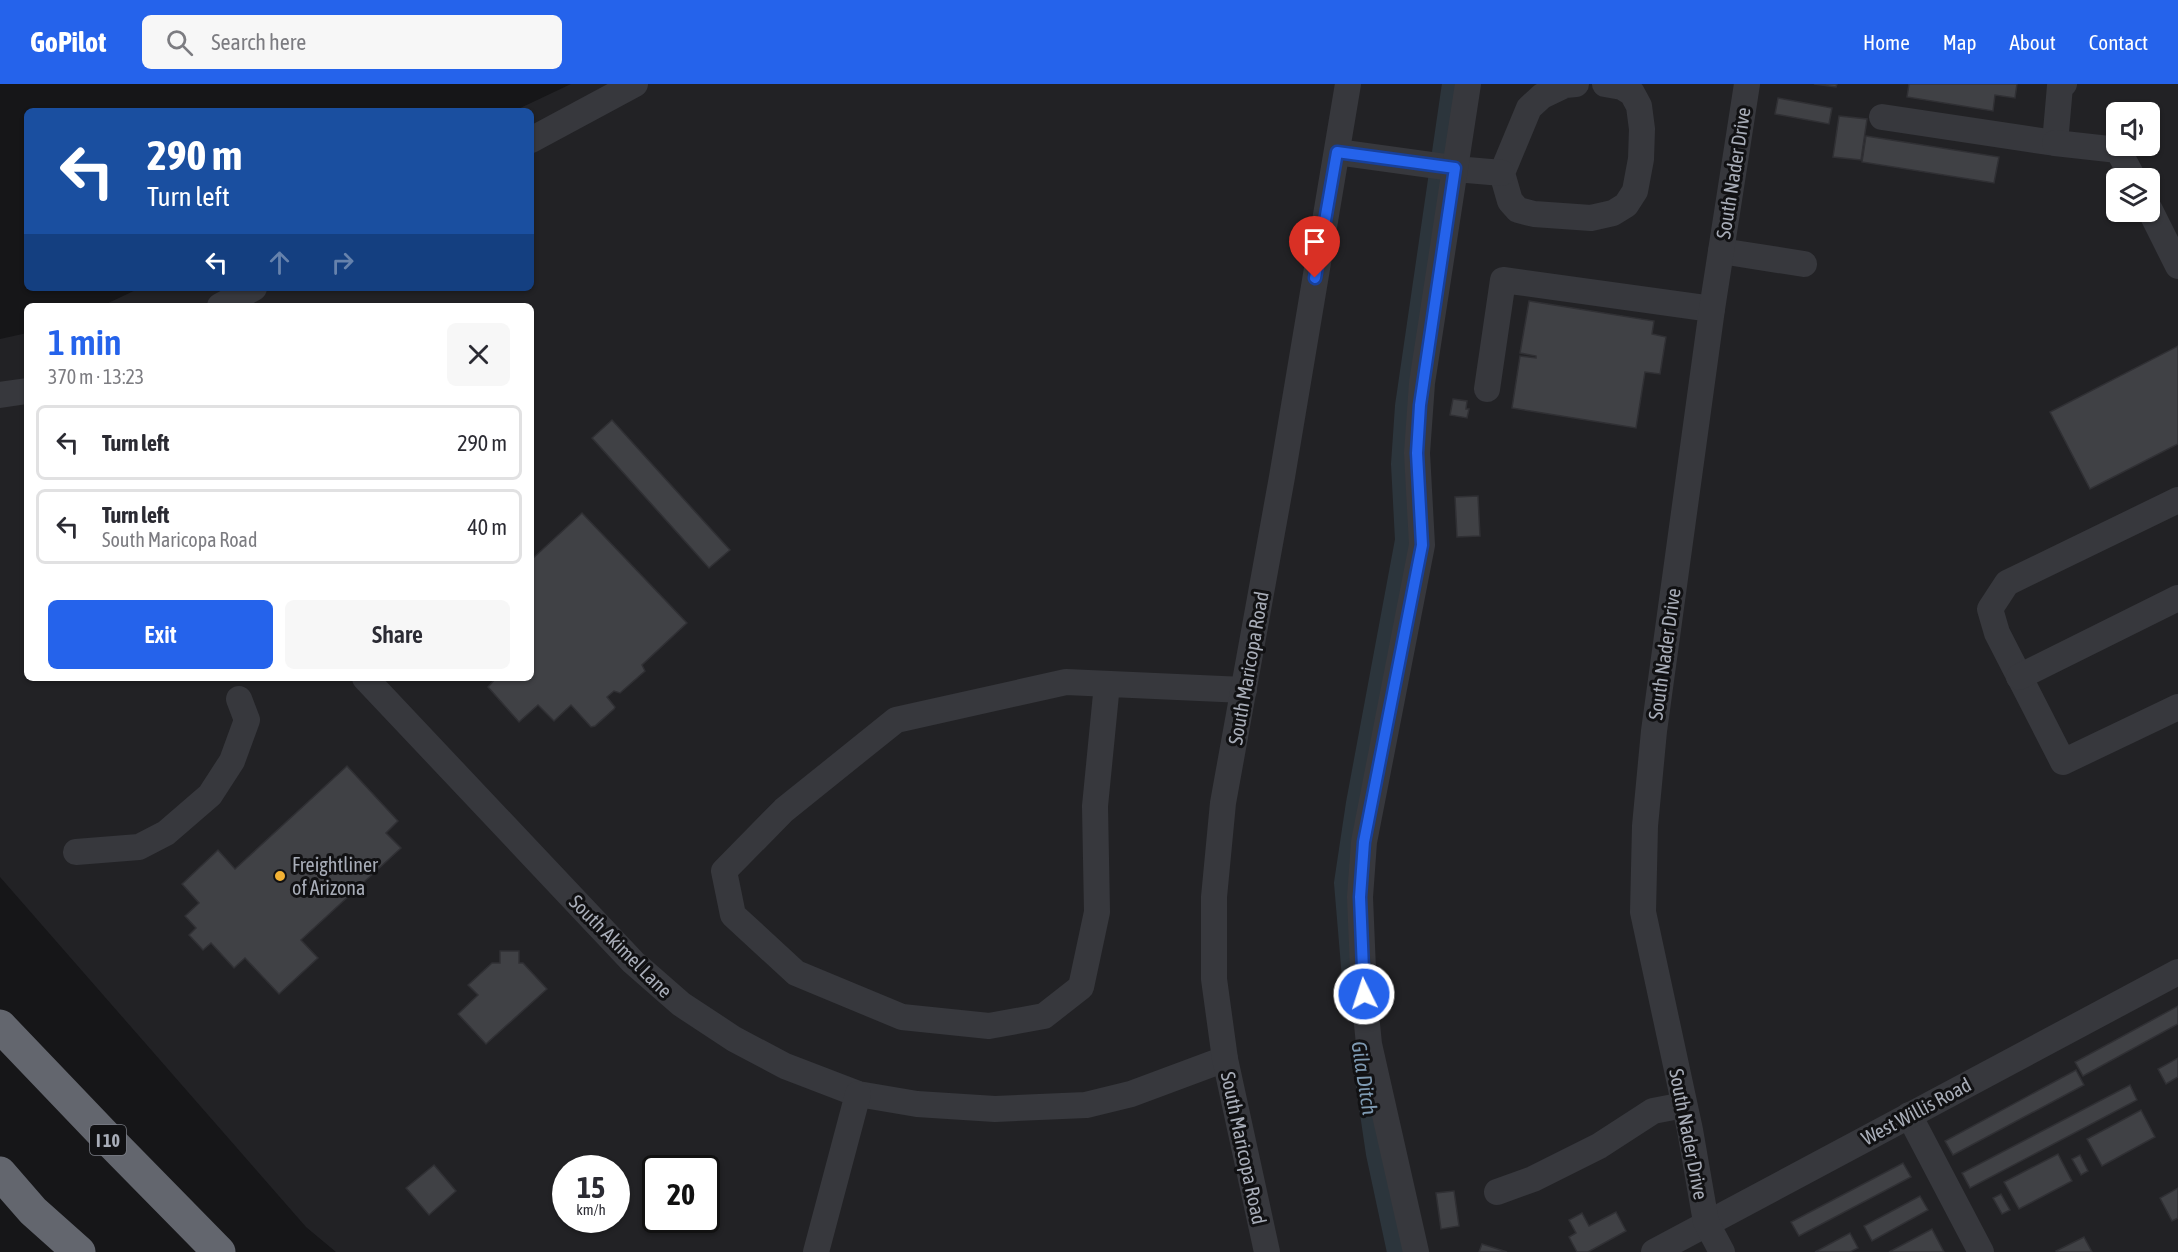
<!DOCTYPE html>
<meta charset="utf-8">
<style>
:root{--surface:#fff;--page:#f7f7f7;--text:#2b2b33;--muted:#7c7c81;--line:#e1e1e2;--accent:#2563eb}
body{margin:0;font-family:"Asap Condensed",sans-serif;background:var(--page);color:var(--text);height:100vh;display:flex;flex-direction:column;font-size:22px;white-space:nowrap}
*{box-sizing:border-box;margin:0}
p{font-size:20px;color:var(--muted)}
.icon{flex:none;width:33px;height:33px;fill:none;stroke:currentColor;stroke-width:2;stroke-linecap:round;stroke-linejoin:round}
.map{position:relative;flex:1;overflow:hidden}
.details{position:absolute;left:24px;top:219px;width:510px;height:378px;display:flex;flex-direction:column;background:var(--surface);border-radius:9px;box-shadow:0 2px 4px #0004}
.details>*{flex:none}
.hud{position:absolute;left:24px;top:24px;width:510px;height:183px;border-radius:9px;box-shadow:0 2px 4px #0004;background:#1a4fa0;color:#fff;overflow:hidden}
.controls{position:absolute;left:2106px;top:18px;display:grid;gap:12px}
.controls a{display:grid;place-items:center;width:54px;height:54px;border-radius:9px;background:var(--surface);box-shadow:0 2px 4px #0004;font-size:30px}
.speed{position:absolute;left:552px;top:1071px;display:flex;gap:12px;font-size:30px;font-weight:700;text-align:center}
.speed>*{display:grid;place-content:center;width:78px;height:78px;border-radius:50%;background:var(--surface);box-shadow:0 2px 4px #0004;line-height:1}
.speed small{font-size:15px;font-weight:400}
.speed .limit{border:3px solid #111;border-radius:9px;background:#fff;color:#111}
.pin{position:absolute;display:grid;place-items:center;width:51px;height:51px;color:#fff;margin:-62px -26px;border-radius:50% 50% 50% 0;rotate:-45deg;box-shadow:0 0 6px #0007}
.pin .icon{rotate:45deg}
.me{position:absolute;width:66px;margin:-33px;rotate:356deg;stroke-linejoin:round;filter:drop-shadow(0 0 4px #0008)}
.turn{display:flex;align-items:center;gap:21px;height:126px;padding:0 24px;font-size:27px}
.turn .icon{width:78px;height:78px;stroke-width:2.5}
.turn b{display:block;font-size:42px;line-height:51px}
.lanes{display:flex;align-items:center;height:57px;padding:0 24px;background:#0003;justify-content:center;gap:30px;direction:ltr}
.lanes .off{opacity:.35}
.round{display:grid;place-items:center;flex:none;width:63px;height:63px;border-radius:9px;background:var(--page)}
.summary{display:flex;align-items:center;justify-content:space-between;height:102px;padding:0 24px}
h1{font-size:36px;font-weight:600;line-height:45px;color:var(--accent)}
.cta{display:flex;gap:12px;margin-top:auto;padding:12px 24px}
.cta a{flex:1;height:69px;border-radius:9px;background:var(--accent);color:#fff;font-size:24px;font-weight:600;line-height:69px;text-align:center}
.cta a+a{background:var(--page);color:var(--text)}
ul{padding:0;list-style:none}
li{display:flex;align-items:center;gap:18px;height:75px;margin:0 12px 9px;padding:0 12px;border:3px solid var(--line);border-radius:9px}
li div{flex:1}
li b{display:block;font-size:22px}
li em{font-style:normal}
header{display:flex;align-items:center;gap:36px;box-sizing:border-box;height:84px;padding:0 30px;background:var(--accent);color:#fff}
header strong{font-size:28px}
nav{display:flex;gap:33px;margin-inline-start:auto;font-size:21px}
.search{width:420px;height:54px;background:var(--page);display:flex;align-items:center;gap:15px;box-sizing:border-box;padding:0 21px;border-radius:9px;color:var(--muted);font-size:22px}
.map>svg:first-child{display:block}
.built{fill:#222225;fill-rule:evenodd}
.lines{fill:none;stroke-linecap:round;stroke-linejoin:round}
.canal{stroke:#2c353c;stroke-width:20}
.building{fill:#404145;stroke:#303034;stroke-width:1.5}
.minor{stroke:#37383d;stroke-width:26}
.highway{stroke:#63666e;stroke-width:33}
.route-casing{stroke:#184099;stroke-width:15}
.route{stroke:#2563eb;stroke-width:10}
.poi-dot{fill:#f2b134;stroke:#111113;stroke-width:2}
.labels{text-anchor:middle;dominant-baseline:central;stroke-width:6;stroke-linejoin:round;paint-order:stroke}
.shield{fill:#111113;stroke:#7b7e86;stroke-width:1.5}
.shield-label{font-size:18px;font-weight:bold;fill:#a8adb8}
.street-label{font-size:20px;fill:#a8adb8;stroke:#111113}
.poi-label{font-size:20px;fill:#a8adb8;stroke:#111113;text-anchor:start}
.water-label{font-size:21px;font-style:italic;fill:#7f9bb3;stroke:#111113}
</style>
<header>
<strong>GoPilot</strong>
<div class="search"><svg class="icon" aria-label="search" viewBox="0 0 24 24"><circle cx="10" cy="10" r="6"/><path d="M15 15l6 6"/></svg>Search here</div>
<nav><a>Home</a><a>Map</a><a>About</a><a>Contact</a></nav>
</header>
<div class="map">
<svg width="2178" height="1168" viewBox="0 0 2178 1168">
<rect width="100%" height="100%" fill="#161618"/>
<path class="built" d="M571,0H2178V1168H336L306,1143L0,793V255L27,249V594H531V222H102L140,204H531V27H514ZM2116,28H2150V62H2116ZM2116,94H2150V128H2116ZM566,1084H616V1136H566ZM656,1084H706V1136H656Z"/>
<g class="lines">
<g class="canal">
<path d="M1352,894L1344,799L1356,719L1405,456L1401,380L1405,322L1452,0"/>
<path d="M1363,982L1376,1070L1397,1168"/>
</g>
</g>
<g class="building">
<path d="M1814,0H1837L1836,3Z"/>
<path d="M1909,0H2017L2015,14L1995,11L1993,27L1907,13Z"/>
<path d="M1778,14L1832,24L1829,40L1775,30Z"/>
<path d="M1839,32L1867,35L1861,76L1833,73Z"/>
<path d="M1866,52L1999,73L1994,99L1862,78Z"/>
<path d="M1529,217L1654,237L1652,250L1666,253L1660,290L1645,288L1636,344L1512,324L1520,272L1536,274V272L1520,269Z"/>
<path d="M2178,262V360L2090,405L2050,328Z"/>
<path d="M1453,315L1467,317L1466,325H1469L1467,334L1450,331Z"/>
<path d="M612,336L730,466L709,484L592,354Z"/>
<path d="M1478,412L1480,452L1457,453L1455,413Z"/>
<path d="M582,429L687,539L642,581L645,587L620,609L614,607L607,613L615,623L614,625L595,642L591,643L571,621L554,637L538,621L519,638L488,603L496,594H531V476Z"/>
<path d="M347,682L398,737L386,749L401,764L301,856L318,874L279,910L245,874L234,884L211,859L203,866L189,851L196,844L185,832L199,819L182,800L218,766L235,785Z"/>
<path d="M500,867H519V879H523L547,905L486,960L458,930L478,911L468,901L492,879H500Z"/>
<path d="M2178,922V940L2083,992L2075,978Z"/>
<path d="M2178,974V993L2166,1000L2158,985Z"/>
<path d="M2076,986L2084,1001L1953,1071L1945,1057Z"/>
<path d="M2130,1001L2137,1016L1970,1104L1962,1089Z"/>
<path d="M2141,1026L2155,1053L2102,1082L2087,1055Z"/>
<path d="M2058,1070L2072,1097L2019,1125L2004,1098Z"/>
<path d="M2080,1071L2088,1087L2081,1091L2072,1075Z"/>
<path d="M1903,1079L1911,1093L1799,1152L1791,1138Z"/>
<path d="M434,1081L456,1107L429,1131L406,1104Z"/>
<path d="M2178,1104V1134L2172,1137L2160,1114Z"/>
<path d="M1454,1107L1459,1142L1441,1145L1436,1109Z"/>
<path d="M2001,1110L2010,1126L2002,1130L1993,1114Z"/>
<path d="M1920,1112L1928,1126L1872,1157L1864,1142Z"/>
<path d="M1616,1128L1626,1147L1588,1168H1577L1569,1153L1576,1149L1569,1136L1582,1129L1589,1142Z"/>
<path d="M1932,1145L1944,1168H1889Z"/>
<path d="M1850,1149L1858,1164L1850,1168H1815Z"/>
<path d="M2084,1153L2092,1168H2057L2056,1167Z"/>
<path d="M1482,1160L1507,1168H1479Z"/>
</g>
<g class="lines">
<g class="minor">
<path d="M1576,0L1565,1L1542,12L1529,24L1502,89L1510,117L1518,126L1534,130L1591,134L1613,129L1626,121L1635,107L1641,75L1642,45L1639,22L1632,9L1622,3L1605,0"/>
<path d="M1882,33L2055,59L2060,2L2064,0"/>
<path d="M531,56L635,0"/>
<path d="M2055,59L2118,66L2133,94"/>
<path d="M1337,68L1467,86L1502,89"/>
<path d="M2150,126L2178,182"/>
<path d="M1721,167L1804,180"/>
<path d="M220,222L254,204"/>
<path d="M1487,305L1503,196L1712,225"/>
<path d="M0,311L27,307"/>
<path d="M2178,416L2007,499L1990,525L1997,549L2063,678L2178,623"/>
<path d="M2019,593L2178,514"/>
<path d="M365,594L633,878L681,920L734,955L785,982L858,1010L917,1020L995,1025L1086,1021L1131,1010L1225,975"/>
<path d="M1107,600L1095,722L1097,828L1081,903L1044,932L989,942L902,933L796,889L733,831L724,787L784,726L896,636L1066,598L1244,606"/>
<path d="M76,768L139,763L166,749L210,711L232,677L247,636L239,615"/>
<path d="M1909,1031L1981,1168"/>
<path d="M1497,1108L1533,1095L1599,1062L1653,1027L1684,1021"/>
<path d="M816,1168L858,1010"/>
<path d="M1267,1168L1225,975L1214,895V813L1223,719L1282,393L1348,0"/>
<path d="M1416,1168L1369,960L1364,910L1360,813L1364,758L1422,461L1417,369L1422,299L1468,0"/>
<path d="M1654,1168L2178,888"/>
<path d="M1722,1168L1706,1138L1690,1046L1643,828L1645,742L1654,647L1712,225L1747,0"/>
</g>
<g class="highway">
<path d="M0,942L108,1055L219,1168"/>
<path d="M0,1089L33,1127L79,1168"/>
</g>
</g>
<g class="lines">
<defs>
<path id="route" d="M1315,194L1337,68L1455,84L1420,321L1417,369L1422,461L1364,758L1360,813L1364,910"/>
</defs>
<use href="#route" class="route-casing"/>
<use href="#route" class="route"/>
</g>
<circle class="poi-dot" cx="280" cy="792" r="6"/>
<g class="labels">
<rect class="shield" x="90" y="1041" width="36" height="30" rx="4.5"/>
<g class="shield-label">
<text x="108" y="1056">I 10</text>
</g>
<g class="street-label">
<text transform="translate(1733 89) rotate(-81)">South Nader Drive</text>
<text transform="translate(1664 570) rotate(-82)">South Nader Drive</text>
<text transform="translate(1248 584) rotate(-80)">South Maricopa Road</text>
<text transform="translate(621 862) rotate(45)">South Akimel Lane</text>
<text transform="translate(1916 1027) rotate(-28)">West Willis Road</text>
<text transform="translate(1689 1050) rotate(79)">South Nader Drive</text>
<text transform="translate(1244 1064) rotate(78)">South Maricopa Road</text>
</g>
<g class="poi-label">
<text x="292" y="780">Freightliner<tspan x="292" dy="23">of Arizona</tspan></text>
</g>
<g class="water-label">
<text transform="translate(1365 994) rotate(81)">Gila Ditch</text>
</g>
</g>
</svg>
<div class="controls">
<a><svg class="icon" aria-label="sound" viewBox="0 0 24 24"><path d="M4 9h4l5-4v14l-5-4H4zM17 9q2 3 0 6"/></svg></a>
<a><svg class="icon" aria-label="layers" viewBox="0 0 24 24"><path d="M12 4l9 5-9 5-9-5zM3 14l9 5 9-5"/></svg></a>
</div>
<div class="speed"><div>15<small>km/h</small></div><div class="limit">20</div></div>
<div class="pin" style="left:1315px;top:194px;background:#d93025"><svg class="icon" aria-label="arrive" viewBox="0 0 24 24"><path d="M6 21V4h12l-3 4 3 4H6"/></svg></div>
<svg class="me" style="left:1364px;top:910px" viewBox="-20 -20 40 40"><circle r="17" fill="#2563eb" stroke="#fff" stroke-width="3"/><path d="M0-11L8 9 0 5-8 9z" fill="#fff"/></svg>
<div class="hud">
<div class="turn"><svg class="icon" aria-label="left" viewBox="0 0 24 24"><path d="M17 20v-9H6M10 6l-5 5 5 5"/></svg><div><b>290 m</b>Turn left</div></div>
<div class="lanes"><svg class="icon" aria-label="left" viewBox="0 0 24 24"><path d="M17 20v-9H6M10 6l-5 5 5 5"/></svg><svg class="icon off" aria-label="ahead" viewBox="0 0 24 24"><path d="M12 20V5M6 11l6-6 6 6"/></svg><svg class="icon off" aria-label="right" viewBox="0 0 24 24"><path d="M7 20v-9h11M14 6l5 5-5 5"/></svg></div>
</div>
<section class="details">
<div class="summary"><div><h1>1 min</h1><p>370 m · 13:23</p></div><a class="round"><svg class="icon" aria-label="close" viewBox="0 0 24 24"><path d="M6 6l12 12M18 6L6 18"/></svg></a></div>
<ul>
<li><svg class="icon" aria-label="left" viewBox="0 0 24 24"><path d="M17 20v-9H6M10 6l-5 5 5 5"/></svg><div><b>Turn left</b></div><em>290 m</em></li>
<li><svg class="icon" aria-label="left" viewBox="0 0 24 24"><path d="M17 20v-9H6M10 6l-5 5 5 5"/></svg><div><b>Turn left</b><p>South Maricopa Road</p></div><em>40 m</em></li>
</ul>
<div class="cta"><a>Exit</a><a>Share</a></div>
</section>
</div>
